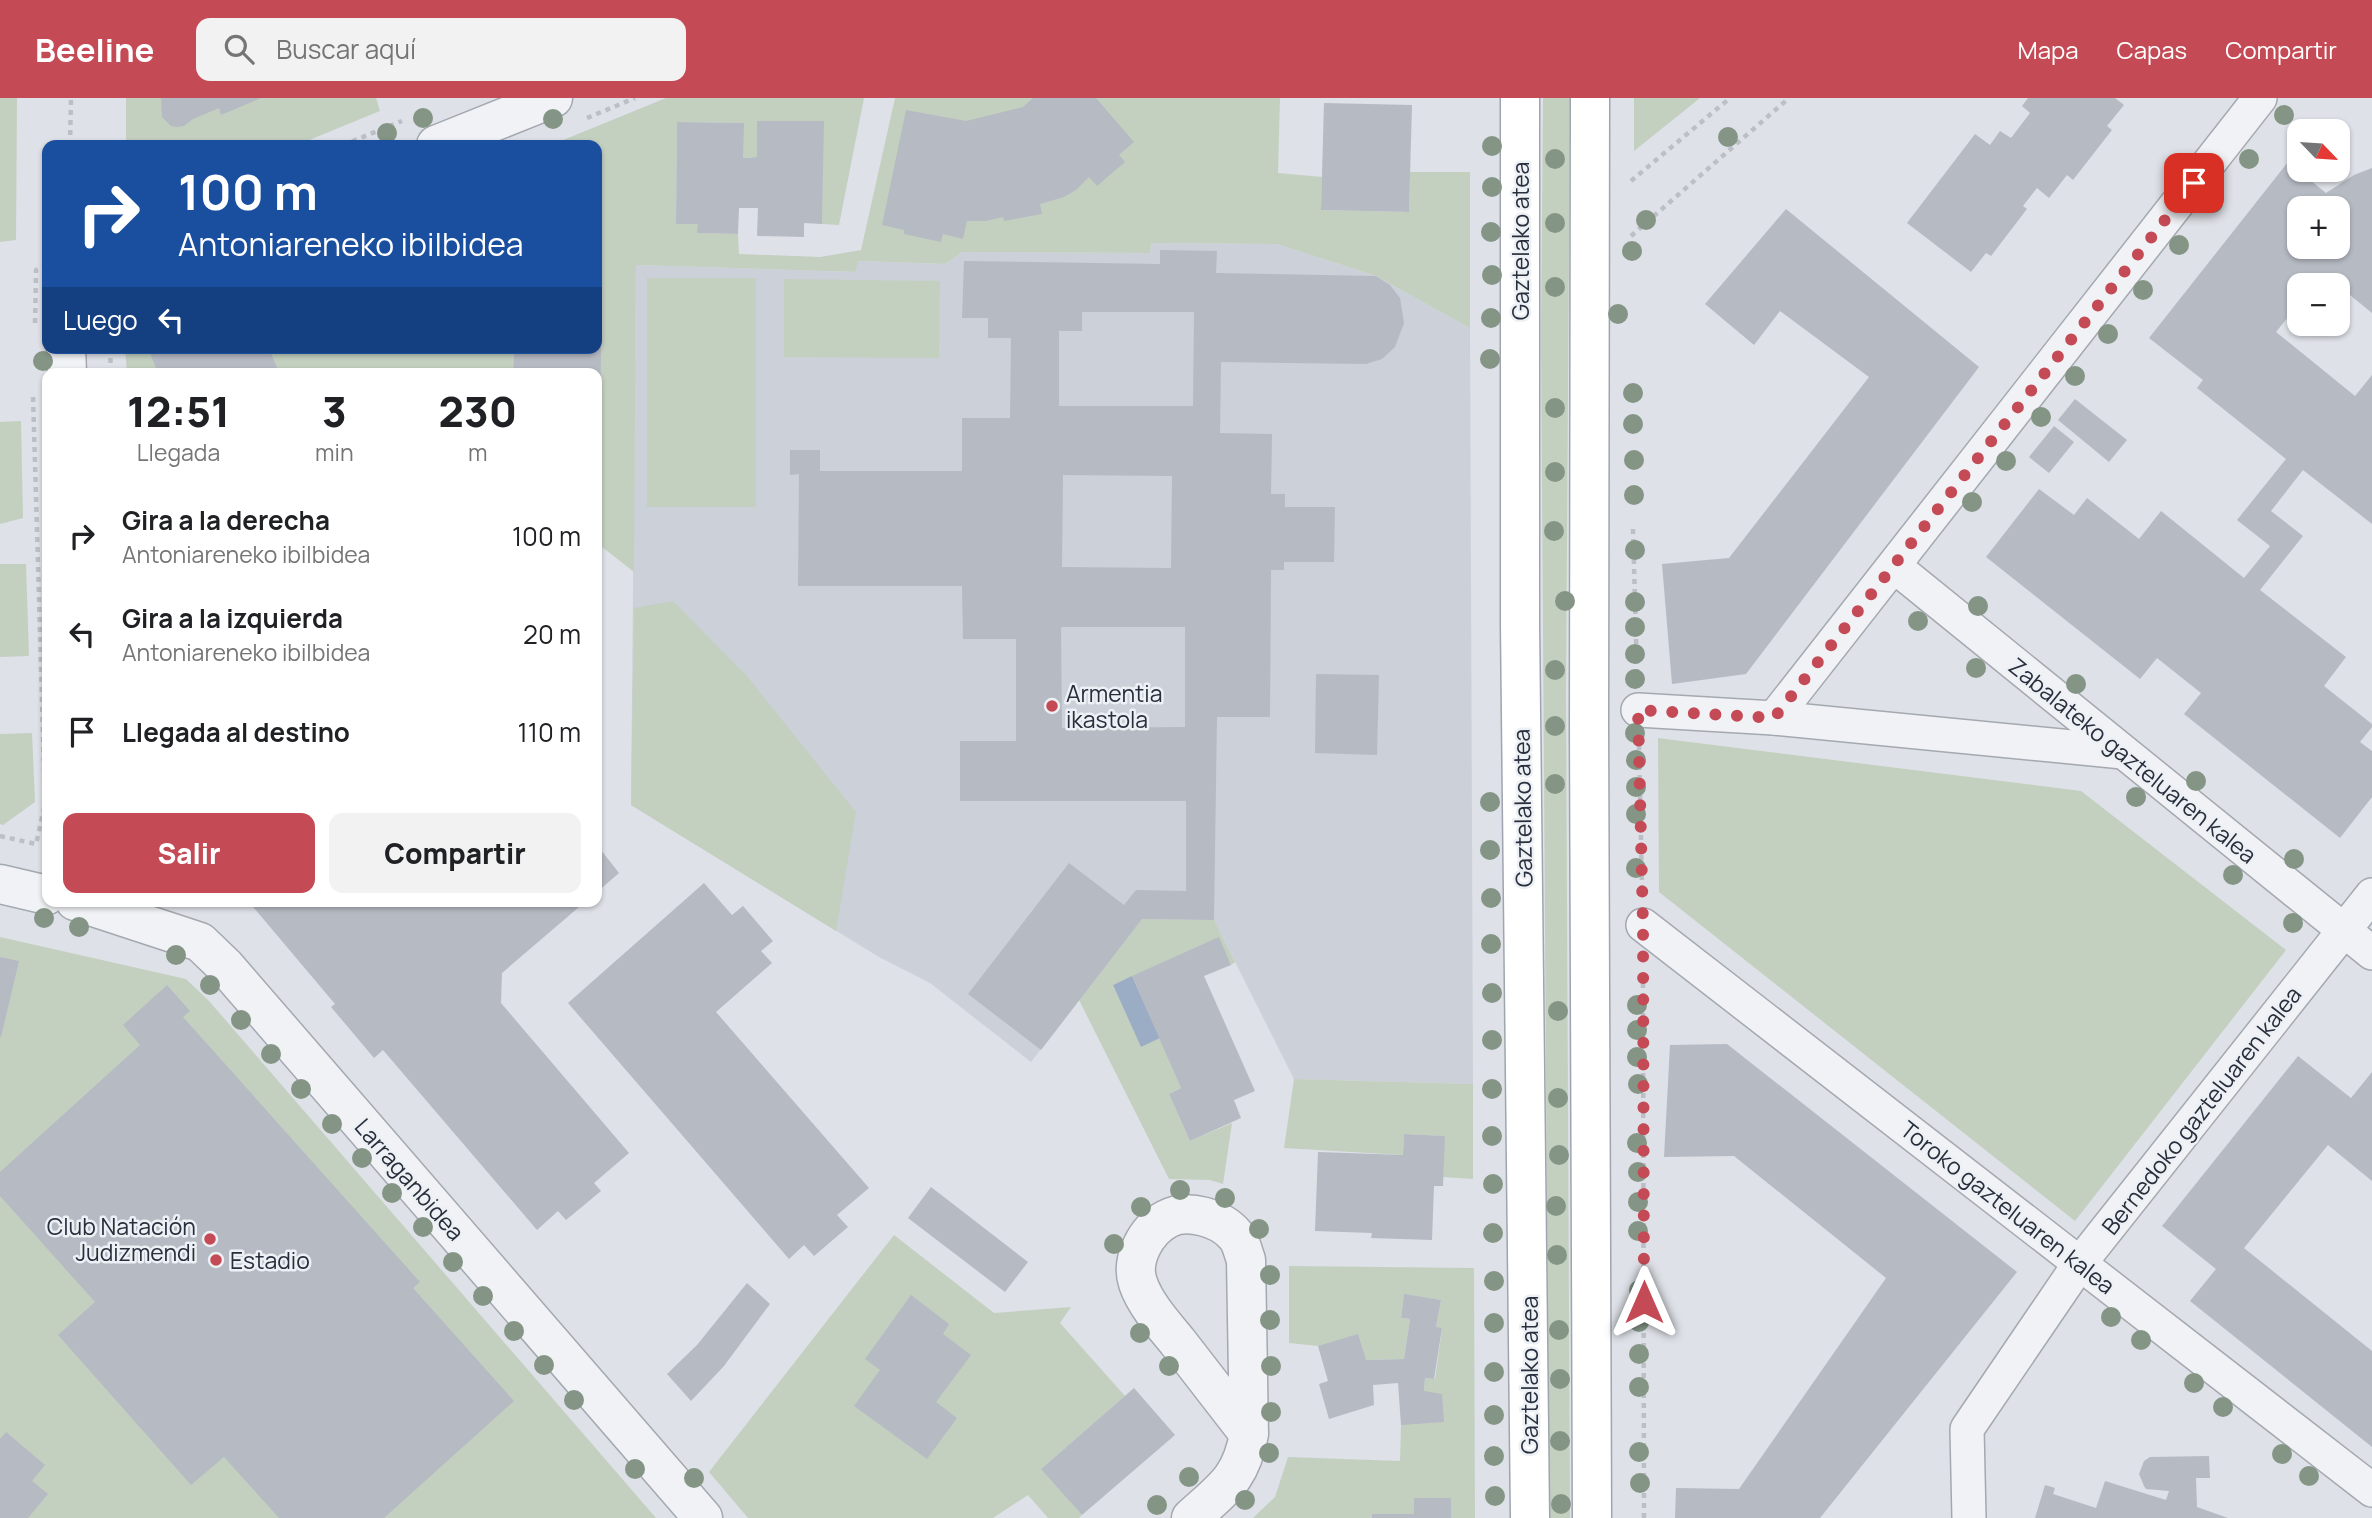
<!DOCTYPE html>
<html lang="es">
<meta charset="utf-8">
<style>
:root{--surface:#fff;--page:#f2f2f2;--text:#202124;--muted:#757577;--accent:#c44b56}
body{margin:0;font-family:Manrope,sans-serif;background:var(--page);color:var(--text);height:100vh;display:flex;flex-direction:column;font-size:26px;white-space:nowrap}
*{box-sizing:border-box;margin:0}
p{font-size:23px;color:var(--muted)}
.icon{flex:none;width:38px;height:38px;fill:none;stroke:currentColor;stroke-width:2;stroke-linecap:round;stroke-linejoin:round}
.map{position:relative;flex:1;overflow:hidden}
.side{position:absolute;left:42px;top:270px;width:560px;height:539px;display:flex;flex-direction:column;background:var(--surface);border-radius:14px;box-shadow:0 2px 5px #0004}
.side>*{flex:none}
.banner{position:absolute;left:42px;top:42px;width:560px;height:214px;border-radius:14px;box-shadow:0 2px 5px #0004;background:#1a4fa0;color:#fff;overflow:hidden}
.needle{width:46px;rotate:115deg}
.buttons{position:absolute;left:2287px;top:21px;display:grid;gap:14px}
.buttons a{display:grid;place-items:center;width:63px;height:63px;border-radius:14px;background:var(--surface);box-shadow:0 2px 5px #0004;font-size:35px}
.pin{position:absolute;display:grid;place-items:center;width:60px;height:60px;color:#fff;margin:-30px;border-radius:14px;box-shadow:0 4px 10px #0006}
.me{position:absolute;width:77px;margin:-38px;rotate:0deg;stroke-linejoin:round;filter:drop-shadow(0 0 5px #0008)}
.turn{display:flex;align-items:center;gap:24px;height:147px;padding:0 21px;font-size:32px}
.turn .icon{width:91px;height:91px;stroke-width:2.5}
.turn b{display:block;font-size:49px;line-height:60px}
.then{display:flex;align-items:center;height:66px;padding:0 21px;background:#0003;gap:14px;font-size:26px}
.eta{display:flex;justify-content:space-evenly;align-items:center;height:119px;text-align:center}
.eta b{font-size:42px;font-weight:800;line-height:49px}
.cta{display:flex;gap:14px;margin-top:auto;padding:14px 21px}
.cta a{flex:1;height:80px;border-radius:14px;background:var(--accent);color:#fff;font-size:28px;font-weight:800;line-height:80px;text-align:center}
.cta a+a{background:var(--page);color:var(--text)}
ul{padding:0;list-style:none}
li{display:flex;align-items:center;gap:21px;height:98px;padding:0 21px}
li div{flex:1}
li b{display:block;font-size:26px}
li em{font-style:normal}
header{display:flex;align-items:center;gap:42px;box-sizing:border-box;height:98px;padding:0 35px;background:var(--accent);color:#fff}
header strong{font-size:33px}
nav{display:flex;gap:38px;margin-inline-start:auto;font-size:24px}
.search{width:490px;height:63px;background:var(--page);display:flex;align-items:center;gap:18px;box-sizing:border-box;padding:0 24px;border-radius:14px;color:var(--muted);font-size:26px}
.map>svg:first-child{display:block}
.built{fill:#ccd0d8}
.green{fill:#c3d0c0}
.water{fill:#9badc4}
.building{fill:#b6bac3;fill-rule:evenodd}
.lines{fill:none;stroke-linecap:round;stroke-linejoin:round}
.pedestrian-casing{stroke:#a4a8b0;stroke-width:36}
.minor-casing{stroke:#a4a8b0;stroke-width:41}
.primary-casing{stroke:#9ea5b1;stroke-width:41}
.path{stroke:#bcbfc5;stroke-width:4.5;stroke-dasharray:5 5;stroke-linecap:butt}
.pedestrian{stroke:#f0f2f5;stroke-width:33}
.minor{stroke:#f0f2f5;stroke-width:38}
.primary{stroke:#fff;stroke-width:38}
.tree{fill:#849586}
.route{stroke:#c44b56;stroke-width:12;stroke-dasharray:0 21.6}
.poi-dot{fill:#c44b56;stroke:#edf0f4;stroke-width:2.5}
.labels{text-anchor:middle;dominant-baseline:central;stroke-width:5;stroke-linejoin:round;paint-order:stroke}
.street-label{font-size:23px;fill:#282f3c;stroke:#edf0f4}
.poi-label{font-size:23px;fill:#282f3c;stroke:#edf0f4;text-anchor:start}
</style>
<header>
<strong>Beeline</strong>
<div class="search"><svg class="icon" aria-label="search" viewBox="0 0 24 24"><circle cx="10" cy="10" r="6"/><path d="M15 15l6 6"/></svg>Buscar aquí</div>
<nav><a>Mapa</a><a>Capas</a><a>Compartir</a></nav>
</header>
<div class="map">
<svg width="2372" height="1420" viewBox="0 0 2372 1420">
<rect width="100%" height="100%" fill="#dee1e7"/>
<path class="built" d="M1151,145L1277,146L1376,178L1470,230L1473,986L1294,981L1214,822L1142,821L1031,964L930,885L879,859L631,707L636,167L854,174L858,163L945,166L962,154L1150,155Z"/>
<g class="green">
<path d="M0,0H17L16,142L0,144Z"/>
<path d="M126,0H376L380,13L297,47H126Z"/>
<path d="M666,0H864L839,127L822,126L823,23H758L757,59L743,60V25L677,24L676,126H698V135L738,136L739,156L820,159L861,152L895,0H1280L1278,75L1322,79L1321,112L1409,114L1410,74H1470V230L1376,178L1277,146L1151,145L1150,155L962,154L945,166L858,163L855,174L636,167L634,474L597,445L601,154H597V47H551Z"/>
<path d="M1543,0H1570L1566,598L1570,1420H1549L1541,239Z"/>
<path d="M1634,0H1700L1634,53Z"/>
<rect x="647" y="180" width="109" height="229"/>
<path d="M784,181L940,183L939,260L784,259Z"/>
<path d="M125,250H514L513,275H492L491,271L484,275H127Z"/>
<path d="M21,323L23,420L0,426V324Z"/>
<path d="M0,466H26L29,558L0,559Z"/>
<path d="M673,503L746,577L856,714L836,833L631,707L634,510Z"/>
<path d="M32,635L35,704L3,727L0,726V636Z"/>
<path d="M1658,640L2081,693L2286,852L2075,1123L1659,794Z"/>
<path d="M1142,821L1214,822L1235,864L1231,867L1218,840L1113,887L1141,948L1160,940L1181,990L1169,996L1190,1043L1232,1025L1223,1086L1210,1082L1169,1081L1079,902Z"/>
<path d="M0,839L186,881L209,903L656,1420H0Z"/>
<path d="M1294,981L1473,986V1081L1443,1079L1444,1038L1404,1036L1403,1057L1284,1050Z"/>
<path d="M894,1137L994,1215L1071,1209L1060,1225L1125,1298L1042,1370L1082,1417L1079,1420H1048L1028,1397L993,1420H748L709,1374Z"/>
<path d="M1289,1168L1474,1170L1475,1420H1451V1400H1415L1414,1416H1372V1420H1253L1275,1399L1288,1359L1400,1363L1401,1327L1424,1293L1425,1280L1435,1281L1442,1231L1436,1229L1441,1202L1404,1197L1401,1220L1410,1221L1404,1261L1366,1262L1318,1248L1289,1245Z"/>
</g>
<path class="water" d="M1132,878L1160,940L1141,949L1113,887Z"/>
<g class="building">
<path d="M161,0H261L221,17L219,10L193,21L184,28L177,29L171,28L162,19Z"/>
<path d="M1033,0H1096L1134,44L1119,57L1125,64L1097,88L1089,79L1076,92L1064,99L1040,106L1042,116L1004,123L1003,119L986,123H967L963,141L943,136L941,144L904,136V132L882,127L906,12L966,23L1023,9Z"/>
<path d="M2028,0H2115L2124,7L2107,28L2112,32L2073,82L2067,77L2049,100L2037,90L2023,108L2027,111L1991,158L1986,155L1971,174L1907,125L1975,36L1990,47L2000,33L2011,40L2030,15L2022,8Z"/>
<path d="M1324,5L1412,7L1409,114L1321,112Z"/>
<path d="M757,23H824L822,126L804,125V139L757,138L758,110H739L738,136L697,135L698,126H676L677,24L744,25L743,60L757,59Z"/>
<path d="M2288,64L2326,95L2354,77L2372,70V215L2323,175L2313,187H2300V204L2276,234L2355,298L2372,277V426L2303,372L2271,413L2303,438L2260,492L2346,559L2324,588L2372,626V629L2360,644L2372,653V699L2340,740L2184,616L2201,595L2157,560L2140,581L1986,459L2039,391L2074,417L2087,400L2139,441L2161,413L2244,480L2270,448L2237,422L2286,361L2197,290L2203,282L2149,240ZM2300,110H2338V149H2300Z"/>
<path d="M1786,111L1979,269L1746,576L1672,586L1662,466L1729,460L1869,279L1780,213L1754,247L1705,206Z"/>
<path d="M1160,152L1217,153L1216,175L1376,178L1390,187L1400,200L1404,225L1395,249L1382,261L1366,266L1221,264L1220,335L1272,336L1271,396H1285V409H1335L1334,464H1284V472H1271L1270,619H1217L1214,822L1142,821L1041,952L968,896L1069,765L1124,807L1136,792L1186,793V703H960V643H1016V541H963L962,488H798L799,376L790,377V352H820V373H962V320H1010L1011,240H988V220H962L964,163L1160,166ZM1082,214H1194L1193,308H1059V233H1082ZM1063,377L1172,378L1171,470L1062,469ZM1061,529H1185V629L1062,630Z"/>
<path d="M597,154H602L600,344H597V275H513L514,250H597Z"/>
<path d="M148,250H269L279,275H158Z"/>
<path d="M2075,301L2127,342L2109,364L2058,322Z"/>
<path d="M2054,328L2074,344L2049,375L2029,359Z"/>
<path d="M1316,576L1379,577L1377,657L1315,655Z"/>
<path d="M597,747L619,775L597,794Z"/>
<path d="M704,785L732,817L743,808L773,843L761,853L772,865L716,914L869,1090L837,1117L848,1129L814,1158L804,1147L789,1161L568,905Z"/>
<path d="M248,803H586L502,875L501,905L629,1055L594,1085L601,1093L566,1122L558,1113L537,1132L383,952L374,960L331,909L335,906Z"/>
<path d="M1219,839L1231,867L1204,878L1255,993L1234,1002L1241,1020L1190,1043L1169,996L1181,990L1132,878Z"/>
<path d="M0,859L19,863L1,939H0Z"/>
<path d="M167,887L190,913L183,919L420,1184L413,1190L514,1303L384,1420H279L224,1359L191,1387L58,1237L95,1204L0,1098V1074L140,947L123,927Z"/>
<path d="M1727,946L2017,1174L1820,1420H1675L1676,1390L1739,1391L1886,1180L1734,1058L1664,1059L1670,947Z"/>
<path d="M2298,958L2351,1000L2372,974V1083L2328,1047L2244,1150L2372,1253V1349L2190,1203L2216,1171L2162,1128Z"/>
<path d="M1404,1036L1445,1038L1443,1088H1434L1432,1142L1371,1140L1372,1135L1315,1133L1318,1054L1403,1057Z"/>
<path d="M931,1089L1028,1164L1005,1194L908,1120Z"/>
<path d="M747,1185L770,1206L724,1268L691,1303L667,1276L697,1247Z"/>
<path d="M1404,1196L1441,1202L1436,1229L1442,1230L1434,1281L1425,1280L1424,1293L1442,1296L1444,1324L1401,1327L1398,1285L1373,1287L1374,1307L1329,1321L1319,1286L1328,1283L1318,1248L1358,1236L1366,1262L1404,1261L1410,1221L1401,1220Z"/>
<path d="M911,1197L949,1226L943,1236L971,1257L936,1304L957,1320L927,1361L854,1308L880,1272L865,1261Z"/>
<path d="M1134,1290L1175,1337L1082,1417L1041,1371Z"/>
<path d="M6,1334L45,1367L32,1383L48,1396L28,1420H0V1341Z"/>
<path d="M2209,1358L2210,1380H2196L2197,1409L2228,1420H2035L2045,1387L2055,1390L2053,1396L2096,1410L2105,1383L2166,1402L2169,1393L2146,1391L2144,1388L2139,1376L2144,1363L2150,1359Z"/>
<path d="M1414,1400H1451V1420H1372V1416H1414Z"/>
</g>
<g class="lines">
<defs>
<g id="pedestrian">
<path d="M1894,468L2372,855"/>
<path d="M1638,612L1774,620L2260,0"/>
<path d="M1774,620L2123,654"/>
<path d="M1643,827L2372,1392"/>
<path d="M1969,1420L1967,1331L2080,1165L2372,797"/>
</g>
<g id="minor">
<path d="M436,47L553,0"/>
<path d="M66,250L67,275"/>
<path d="M0,786L47,797"/>
<path d="M75,803L200,844L225,868L703,1420"/>
<path d="M1191,1420C1223,1391 1241,1381 1249,1336L1246,1162C1243,1154 1241,1143 1235,1137C1221,1120 1187,1110 1167,1121C1146,1132 1130,1162 1138,1185C1145,1206 1163,1226 1177,1243C1201,1274 1225,1305 1249,1336"/>
</g>
<g id="primary">
<path d="M1520,0V526L1530,1420"/>
<path d="M1590,0L1589,625L1592,1420"/>
</g>
</defs>
<use href="#pedestrian" class="pedestrian-casing"/>
<use href="#minor" class="minor-casing"/>
<use href="#primary" class="primary-casing"/>
<g class="path">
<path d="M587,20L635,0"/>
<path d="M70,47L71,0"/>
<path d="M343,47L402,23"/>
<path d="M1631,83L1730,0"/>
<path d="M1631,138L1789,0"/>
<path d="M35,225L36,172L47,167"/>
<path d="M110,250L111,275"/>
<path d="M1633,431L1637,576"/>
<path d="M1639,647L1642,789"/>
<path d="M0,738L36,746L45,706L33,297"/>
<path d="M1643,875L1644,1420"/>
</g>
<use href="#pedestrian" class="pedestrian"/>
<use href="#minor" class="minor"/>
<use href="#primary" class="primary"/>
</g>
<g class="tree">
<circle cx="2284" cy="17" r="10"/>
<circle cx="423" cy="20" r="10"/>
<circle cx="553" cy="21" r="10"/>
<circle cx="387" cy="35" r="10"/>
<circle cx="1728" cy="39" r="10"/>
<circle cx="1492" cy="48" r="10"/>
<circle cx="1555" cy="61" r="10"/>
<circle cx="2249" cy="61" r="10"/>
<circle cx="1492" cy="89" r="10"/>
<circle cx="2213" cy="105" r="10"/>
<circle cx="1646" cy="122" r="10"/>
<circle cx="1555" cy="125" r="10"/>
<circle cx="1491" cy="134" r="10"/>
<circle cx="2179" cy="147" r="10"/>
<circle cx="1632" cy="153" r="10"/>
<circle cx="1492" cy="177" r="10"/>
<circle cx="1555" cy="189" r="10"/>
<circle cx="2143" cy="192" r="10"/>
<circle cx="1618" cy="216" r="10"/>
<circle cx="1491" cy="220" r="10"/>
<circle cx="2108" cy="236" r="10"/>
<circle cx="1490" cy="261" r="10"/>
<circle cx="43" cy="263" r="10"/>
<circle cx="2075" cy="278" r="10"/>
<circle cx="1633" cy="295" r="10"/>
<circle cx="1555" cy="310" r="10"/>
<circle cx="2041" cy="319" r="10"/>
<circle cx="1633" cy="326" r="10"/>
<circle cx="1634" cy="362" r="10"/>
<circle cx="2006" cy="363" r="10"/>
<circle cx="1555" cy="374" r="10"/>
<circle cx="1634" cy="397" r="10"/>
<circle cx="1972" cy="404" r="10"/>
<circle cx="1554" cy="433" r="10"/>
<circle cx="1635" cy="452" r="10"/>
<circle cx="1565" cy="503" r="10"/>
<circle cx="1635" cy="504" r="10"/>
<circle cx="1978" cy="508" r="10"/>
<circle cx="1918" cy="523" r="10"/>
<circle cx="1635" cy="529" r="10"/>
<circle cx="1635" cy="556" r="10"/>
<circle cx="1976" cy="570" r="10"/>
<circle cx="1555" cy="572" r="10"/>
<circle cx="1635" cy="581" r="10"/>
<circle cx="2076" cy="586" r="10"/>
<circle cx="1555" cy="628" r="10"/>
<circle cx="1635" cy="635" r="10"/>
<circle cx="1636" cy="662" r="10"/>
<circle cx="2196" cy="683" r="10"/>
<circle cx="1555" cy="686" r="10"/>
<circle cx="1636" cy="689" r="10"/>
<circle cx="2136" cy="699" r="10"/>
<circle cx="1490" cy="704" r="10"/>
<circle cx="1636" cy="716" r="10"/>
<circle cx="1490" cy="752" r="10"/>
<circle cx="2294" cy="761" r="10"/>
<circle cx="1636" cy="770" r="10"/>
<circle cx="2233" cy="777" r="10"/>
<circle cx="1491" cy="800" r="10"/>
<circle cx="44" cy="820" r="10"/>
<circle cx="2293" cy="825" r="10"/>
<circle cx="79" cy="829" r="10"/>
<circle cx="1491" cy="846" r="10"/>
<circle cx="176" cy="857" r="10"/>
<circle cx="210" cy="887" r="10"/>
<circle cx="1492" cy="895" r="10"/>
<circle cx="1637" cy="907" r="10"/>
<circle cx="1558" cy="913" r="10"/>
<circle cx="241" cy="922" r="10"/>
<circle cx="1637" cy="932" r="10"/>
<circle cx="1492" cy="942" r="10"/>
<circle cx="271" cy="956" r="10"/>
<circle cx="1637" cy="959" r="10"/>
<circle cx="1638" cy="986" r="10"/>
<circle cx="301" cy="991" r="10"/>
<circle cx="1492" cy="991" r="10"/>
<circle cx="1558" cy="1000" r="10"/>
<circle cx="332" cy="1026" r="10"/>
<circle cx="1492" cy="1038" r="10"/>
<circle cx="1637" cy="1045" r="10"/>
<circle cx="1559" cy="1057" r="10"/>
<circle cx="362" cy="1060" r="10"/>
<circle cx="1638" cy="1074" r="10"/>
<circle cx="1493" cy="1086" r="10"/>
<circle cx="1180" cy="1092" r="10"/>
<circle cx="392" cy="1095" r="10"/>
<circle cx="1225" cy="1100" r="10"/>
<circle cx="1638" cy="1104" r="10"/>
<circle cx="1556" cy="1108" r="10"/>
<circle cx="1141" cy="1109" r="10"/>
<circle cx="423" cy="1129" r="10"/>
<circle cx="1259" cy="1131" r="10"/>
<circle cx="1638" cy="1133" r="10"/>
<circle cx="1493" cy="1135" r="10"/>
<circle cx="1114" cy="1146" r="10"/>
<circle cx="1557" cy="1157" r="10"/>
<circle cx="453" cy="1164" r="10"/>
<circle cx="1270" cy="1177" r="10"/>
<circle cx="1494" cy="1183" r="10"/>
<circle cx="1639" cy="1192" r="10"/>
<circle cx="483" cy="1198" r="10"/>
<circle cx="2111" cy="1219" r="10"/>
<circle cx="1270" cy="1222" r="10"/>
<circle cx="1639" cy="1224" r="10"/>
<circle cx="1494" cy="1225" r="10"/>
<circle cx="1559" cy="1232" r="10"/>
<circle cx="514" cy="1233" r="10"/>
<circle cx="1140" cy="1235" r="10"/>
<circle cx="2141" cy="1242" r="10"/>
<circle cx="1639" cy="1256" r="10"/>
<circle cx="544" cy="1267" r="10"/>
<circle cx="1169" cy="1268" r="10"/>
<circle cx="1271" cy="1268" r="10"/>
<circle cx="1494" cy="1274" r="10"/>
<circle cx="1560" cy="1281" r="10"/>
<circle cx="2194" cy="1285" r="10"/>
<circle cx="1639" cy="1289" r="10"/>
<circle cx="574" cy="1302" r="10"/>
<circle cx="2223" cy="1309" r="10"/>
<circle cx="1271" cy="1314" r="10"/>
<circle cx="1494" cy="1317" r="10"/>
<circle cx="1560" cy="1343" r="10"/>
<circle cx="1639" cy="1354" r="10"/>
<circle cx="1269" cy="1355" r="10"/>
<circle cx="2282" cy="1356" r="10"/>
<circle cx="1494" cy="1358" r="10"/>
<circle cx="635" cy="1371" r="10"/>
<circle cx="2309" cy="1378" r="10"/>
<circle cx="1189" cy="1379" r="10"/>
<circle cx="694" cy="1380" r="10"/>
<circle cx="1640" cy="1385" r="10"/>
<circle cx="1495" cy="1398" r="10"/>
<circle cx="1245" cy="1402" r="10"/>
<circle cx="1561" cy="1406" r="10"/>
<circle cx="1157" cy="1407" r="10"/>
</g>
<g class="lines">
<path class="route" d="M1644,1204L1643,827L1638,612L1774,620L2194,85"/>
</g>
<g class="poi-dot">
<circle cx="1052" cy="608" r="7"/>
<circle cx="210" cy="1141" r="7"/>
<circle cx="216" cy="1162" r="7"/>
</g>
<g class="labels">
<g class="street-label">
<text transform="translate(1520 143) rotate(-90)">Gaztelako atea</text>
<text transform="translate(2133 662) rotate(39)">Zabalateko gazteluaren kalea</text>
<text transform="translate(1522 710) rotate(-91)">Gaztelako atea</text>
<text transform="translate(2201 1012) rotate(-52)">Bernedoko gazteluaren kalea</text>
<text transform="translate(410 1081) rotate(49)">Larraganbidea</text>
<text transform="translate(2008 1109) rotate(38)">Toroko gazteluaren kalea</text>
<text transform="translate(1529 1277) rotate(-90)">Gaztelako atea</text>
</g>
<g class="poi-label">
<text x="1066" y="595">Armentia<tspan x="1066" dy="26">ikastola</tspan></text>
<text x="196" y="1128" text-anchor="end">Club Natación<tspan x="196" dy="26">Judizmendi</tspan></text>
<text x="230" y="1162">Estadio</text>
</g>
</g>
</svg>
<div class="buttons">
<a><svg class="needle" viewBox="-14 -14 28 28"><path d="M0-13l5 13h-10z" fill="#e53935"/><path d="M0 13l5-13h-10z" fill="#757577"/></svg></a>
<a>+</a>
<a>−</a>
</div>
<div class="pin" style="left:2194px;top:85px;background:#d93025"><svg class="icon" aria-label="arrive" viewBox="0 0 24 24"><path d="M6 21V4h12l-3 4 3 4H6"/></svg></div>
<svg class="me" style="left:1644px;top:1204px" viewBox="-20 -20 40 40"><path d="M0-17L14 15 0 8-14 15z" fill="#c44b56" stroke="#fff" stroke-width="4"/></svg>
<div class="banner">
<div class="turn"><svg class="icon" aria-label="right" viewBox="0 0 24 24"><path d="M7 20v-9h11M14 6l5 5-5 5"/></svg><div><b>100 m</b>Antoniareneko ibilbidea</div></div>
<div class="then">Luego<svg class="icon" aria-label="left" viewBox="0 0 24 24"><path d="M17 20v-9H6M10 6l-5 5 5 5"/></svg></div>
</div>
<section class="side">
<div class="eta">
<div><b>12:51</b><p>Llegada</p></div>
<div><b>3</b><p>min</p></div>
<div><b>230</b><p>m</p></div>
</div>
<ul>
<li><svg class="icon" aria-label="right" viewBox="0 0 24 24"><path d="M7 20v-9h11M14 6l5 5-5 5"/></svg><div><b>Gira a la derecha</b><p>Antoniareneko ibilbidea</p></div><em>100 m</em></li>
<li><svg class="icon" aria-label="left" viewBox="0 0 24 24"><path d="M17 20v-9H6M10 6l-5 5 5 5"/></svg><div><b>Gira a la izquierda</b><p>Antoniareneko ibilbidea</p></div><em>20 m</em></li>
<li><svg class="icon" aria-label="arrive" viewBox="0 0 24 24"><path d="M6 21V4h12l-3 4 3 4H6"/></svg><div><b>Llegada al destino</b></div><em>110 m</em></li>
</ul>
<div class="cta"><a>Salir</a><a>Compartir</a></div>
</section>
</div>
